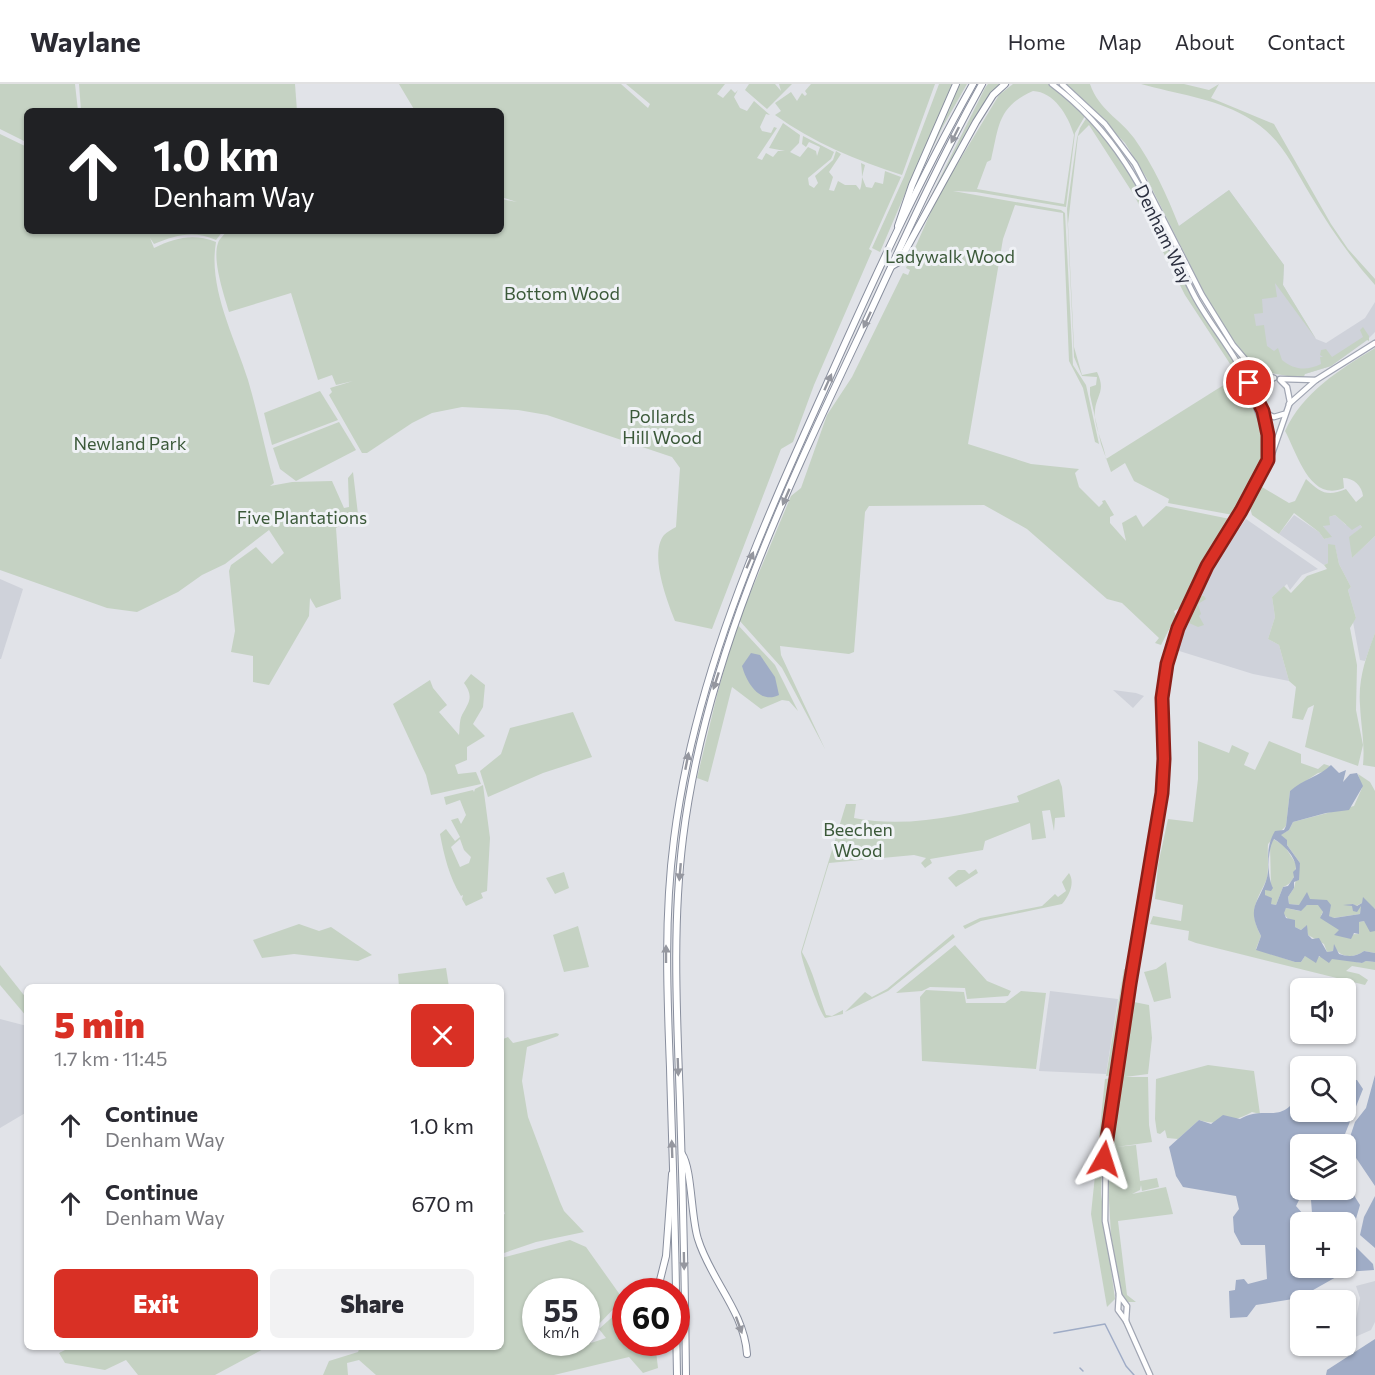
<!DOCTYPE html>
<meta charset="utf-8">
<style>
:root{--surface:#fff;--page:#f2f2f3;--text:#2b2b33;--muted:#7c7c81;--line:#e1e1e2;--accent:#d93025}
body{margin:0;font-family:Commissioner,sans-serif;background:var(--page);color:var(--text);height:100vh;display:flex;flex-direction:column;font-size:22px;white-space:nowrap}
*{box-sizing:border-box;margin:0}
p{font-size:20px;color:var(--muted)}
.icon{flex:none;width:33px;height:33px;fill:none;stroke:currentColor;stroke-width:2;stroke-linecap:round;stroke-linejoin:round}
.map{position:relative;flex:1;overflow:hidden}
.panel{position:absolute;left:24px;top:900px;width:480px;height:366px;display:flex;flex-direction:column;background:var(--surface);border-radius:9px;box-shadow:0 2px 4px #0004}
.panel>*{flex:none}
.top-card{position:absolute;left:24px;top:24px;width:480px;height:126px;border-radius:9px;box-shadow:0 2px 4px #0004;background:#202124;color:#fff;overflow:hidden}
.tools{position:absolute;left:1290px;top:894px;display:grid;gap:12px}
.tools a{display:grid;place-items:center;width:66px;height:66px;border-radius:9px;background:var(--surface);box-shadow:0 2px 4px #0004;font-size:30px}
.speed{position:absolute;left:522px;top:1194px;display:flex;gap:12px;font-size:30px;font-weight:700;text-align:center}
.speed>*{display:grid;place-content:center;width:78px;height:78px;border-radius:50%;background:var(--surface);box-shadow:0 2px 4px #0004;line-height:1}
.speed small{font-size:15px;font-weight:400}
.speed .limit{border:9px solid #d22;background:#fff;color:#111}
.pin{position:absolute;display:grid;place-items:center;width:51px;height:51px;color:#fff;margin:-26px;border:3px solid #fff;border-radius:50%;box-shadow:0 2px 6px #0007}
.me{position:absolute;width:66px;margin:-33px;rotate:6deg;stroke-linejoin:round;filter:drop-shadow(0 0 4px #0008)}
.turn{display:flex;align-items:center;gap:21px;height:126px;padding:0 30px;font-size:27px}
.turn .icon{width:78px;height:78px;stroke-width:2.5}
.turn b{display:block;font-size:42px;line-height:51px}
.round{display:grid;place-items:center;flex:none;width:63px;height:63px;border-radius:9px;background:var(--page)}
.headline{display:flex;align-items:center;justify-content:space-between;height:102px;padding:0 30px}
h1{font-size:36px;font-weight:800;line-height:45px;color:var(--accent)}
.action{display:flex;gap:12px;margin-top:auto;padding:12px 30px}
.action a{flex:1;height:69px;border-radius:9px;background:var(--accent);color:#fff;font-size:24px;font-weight:800;line-height:69px;text-align:center}
.action a+a{background:var(--page);color:var(--text)}
ul{padding:0;list-style:none}
li{display:flex;align-items:center;gap:18px;height:78px;padding:0 30px}
li div{flex:1}
li b{display:block;font-size:22px}
li em{font-style:normal}
header{display:flex;align-items:center;gap:36px;box-sizing:border-box;height:84px;padding:0 30px;background:var(--surface);border-bottom:2px solid var(--line)}
header strong{font-size:28px}
nav{display:flex;gap:33px;margin-inline-start:auto;font-size:21px}
.map>svg:first-child{display:block}
.built{fill:#cfd2da}
.green{fill:#c5d2c3;fill-rule:evenodd}
.water{fill:#9facc6;fill-rule:evenodd}
.lines{fill:none;stroke-linecap:round;stroke-linejoin:round}
.stream{stroke:#9facc6;stroke-width:1.5}
.primary-casing{stroke:#a1a6b3;stroke-width:7}
.motorway-casing{stroke:#898f9e;stroke-width:8}
.primary{stroke:#fff;stroke-width:4.5}
.motorway{stroke:#fff;stroke-width:6}
.oneway{fill:#95979f}
.route-casing{stroke:#8d1f18;stroke-width:15}
.route{stroke:#d93025;stroke-width:10}
.labels{text-anchor:middle;dominant-baseline:central;stroke-width:6;stroke-linejoin:round;paint-order:stroke}
.street-label{font-size:18px;fill:#2b2f3f;stroke:#f0f2f6}
.park-label{font-size:18px;fill:#3b5939;stroke:#f0f2f6}
</style>
<header>
<strong>Waylane</strong>
<nav><a>Home</a><a>Map</a><a>About</a><a>Contact</a></nav>
</header>
<div class="map">
<svg width="1375" height="1291" viewBox="0 0 1375 1291">
<rect width="100%" height="100%" fill="#e1e3e8"/>
<g class="built">
<path d="M1229,106L1284,181L1283,201L1316,255L1326,259L1365,234L1375,218V248L1366,257L1331,282L1305,290L1275,287L1179,142Z"/>
<path d="M1294,431L1319,448L1324,455L1331,453L1323,442L1329,433L1335,431L1346,441H1360L1362,443L1350,453L1352,474L1375,452V549L1365,577L1360,576L1353,538L1356,534L1348,506L1351,503L1339,480L1335,462L1328,479L1324,481L1279,450Z"/>
<path d="M1246,435L1318,485L1302,491L1290,506L1287,500L1272,513L1275,533L1268,555L1279,561L1289,597L1253,590L1176,566L1219,473Z"/>
<path d="M0,495L23,505L1,575H0Z"/>
<path d="M1113,606L1136,609L1144,612L1133,624Z"/>
<path d="M1050,907L1118,915L1106,990L1039,987Z"/>
<path d="M0,935L27,942V1028L0,1044Z"/>
<path d="M1375,1197V1238L1371,1246L1346,1257V1220L1356,1235L1360,1214L1356,1202Z"/>
</g>
<g class="green">
<path d="M0,0H75L78,27H27L26,58L0,45Z"/>
<path d="M79,0H295L297,27H81Z"/>
<path d="M399,0H621L648,24L650,20L626,0H725L717,10L723,14L731,5L735,9L738,6L734,13L740,24L747,27L754,17L770,31L766,30L760,43L762,47L771,49L774,43L777,44L757,74L762,76L766,69L773,73L778,67H785L769,64L783,39L800,51L799,59L790,68L800,73L808,63L816,67L817,72L820,63L809,58L806,63L802,60L803,52L834,68L831,75L808,94L809,101L814,104L818,99L815,92L833,76L836,67L841,70L829,88L833,93L829,106L834,107L838,97L845,101H856L860,106C863,96 862,89 861,79L865,81L862,93L866,103L872,104L875,98L883,100L885,87L901,93L869,165L872,167L814,301L793,358L781,365L712,545L675,537C667,517 649,470 664,451C667,448 672,445 676,443L680,384L672,373L547,331L518,326L462,323L432,329L412,339L367,369H362L329,311L332,308L330,304L353,297L336,301L332,291L318,296L291,209L229,228C224,211 212,176 218,159C219,155 225,150 227,147H501V115L517,118L501,113V27H415Z"/>
<path d="M749,0H775L781,7L779,0H792L767,25L745,6Z"/>
<path d="M811,0H935L902,91C858,77 812,58 775,31L781,27L775,19L791,8L797,17L802,9L805,12L807,10L805,7Z"/>
<path d="M939,0H952L880,168L872,164L904,93Z"/>
<path d="M959,0H967L942,44L913,105Z"/>
<path d="M988,0H1002L919,136L985,4Z"/>
<path d="M1013,0H1049L1085,32L1075,49L1066,123L976,108L953,107L1061,126L1065,129L1073,281L1086,301L1099,360L1095,358L1083,304L1069,277L1063,129L1015,121L1003,155L968,360L1031,380L1079,385L1075,389L1079,403L1099,423L1103,419L1102,417L1105,416L1114,431L1110,433V439L1126,457L1122,439L1136,431L1143,443L1166,422L1230,435L1201,481L1180,524L1174,527L1176,532L1161,561L1155,559L1159,554L1122,519L1107,515L1027,445L984,421L869,422L865,428L854,568L849,570L780,562L781,571L825,665L782,584L739,536L791,412L801,404L827,331L852,293L903,189L908,191L910,186L906,184L938,112L999,11ZM1033,7C1054,8 1068,31 1074,51L1064,120L977,105L987,78L991,76C999,43 997,23 1033,7Z"/>
<path d="M1066,0H1090C1099,26 1119,34 1134,54C1153,81 1167,111 1179,142L1229,106L1284,181L1283,201L1316,255L1275,199L1277,213L1262,215L1263,229L1254,230L1256,242L1264,241L1267,262L1274,267L1278,264L1282,276C1294,286 1307,287 1321,280L1320,273H1323L1320,271L1321,266L1326,265L1332,273L1363,253L1360,246L1363,243L1369,252V257L1367,256L1331,282L1305,290L1303,295L1260,287L1249,278L1215,230L1146,93L1125,59Z"/>
<path d="M1141,0H1184L1209,6L1219,0L1211,14L1274,40L1331,140L1348,165L1375,195V201C1350,173 1330,144 1311,112C1291,79 1281,52 1245,32C1213,14 1176,10 1141,0Z"/>
<path d="M1087,33C1111,59 1131,88 1148,119C1165,150 1177,183 1194,214C1218,258 1265,308 1264,361C1264,385 1243,411 1233,431L1168,419L1169,415L1134,397L1125,379L1111,388L1101,360L1090,311V303L1096,301L1097,293L1082,292L1074,273L1067,125L1077,54L1080,44ZM1089,41L1134,111L1185,211L1238,292L1106,375C1104,360 1093,341 1095,326C1097,310 1106,307 1097,288L1082,291L1074,263L1068,140L1078,52Z"/>
<path d="M0,50L27,63V147H223L216,156C193,146 176,151 154,160L150,154L154,164C175,154 193,149 216,158C208,204 234,252 248,296C258,330 265,365 274,399L270,402L292,398L332,397L344,424L349,423L348,394L353,388L358,430L336,444L341,515L316,524L310,514L309,532L269,601L253,598V572L231,568L235,547L229,487L231,481L256,463L272,480L284,469L269,446L225,480L202,491L178,508L137,528L107,524L0,486Z"/>
<path d="M1375,264V452L1352,474L1349,453L1362,443L1360,441L1352,446L1335,431L1329,433L1330,441L1323,442L1332,453L1324,455L1319,448L1294,429L1279,450L1252,431L1249,420L1262,403L1289,419L1295,417L1306,395C1321,409 1327,413 1346,405L1356,418L1363,412C1362,402 1354,394 1343,394L1344,404C1310,419 1297,369 1285,347C1303,308 1339,286 1375,264Z"/>
<path d="M320,307L338,336L272,361L264,329Z"/>
<path d="M339,338L356,366L296,397L280,385L273,364Z"/>
<path d="M1328,460L1335,461L1339,480L1351,503L1348,506L1356,534L1350,544L1357,581L1356,626L1363,661L1358,682L1305,663L1314,621L1308,624L1303,636L1292,634L1296,603L1289,597L1279,561L1268,555L1275,533L1272,513L1284,502L1291,509L1307,492L1327,485L1324,481L1328,479Z"/>
<path d="M1200,512H1204L1206,515L1198,520L1201,530L1199,532L1204,541L1198,543L1189,539L1188,535Z"/>
<path d="M737,540L775,581L798,627L789,617L782,616L761,625L732,603L708,698L697,694L717,611Z"/>
<path d="M1375,549V683L1363,681C1365,659 1361,643 1360,621C1358,595 1366,573 1375,549Z"/>
<path d="M471,590L485,601L483,623L473,640L485,652L467,663V676L455,681L458,690L476,688L481,700L431,711L426,691L393,620L430,596L433,604L447,621L439,628L459,651C460,645 459,637 462,631C469,618 474,613 464,599Z"/>
<path d="M573,628L592,673L543,689L488,713L480,687L501,670L510,644Z"/>
<path d="M1198,657L1229,669L1232,661L1249,669L1244,681L1255,686L1269,657L1301,670V679L1318,685L1324,680L1330,682L1324,688L1318,689L1290,707L1286,742L1268,760C1267,770 1270,791 1265,799C1255,819 1249,829 1261,852L1256,865L1295,878H1301L1305,872L1339,874L1361,879L1366,877L1375,878V886L1352,882L1346,887L1359,890L1368,896L1365,901L1196,859L1188,856L1189,847L1150,840L1153,832L1181,837L1183,821L1155,815L1158,781L1168,735L1193,738L1198,695Z"/>
<path d="M1358,690L1370,698L1375,707V825L1362,819L1356,822L1353,820L1348,821L1355,823L1362,820L1360,830L1333,834L1329,832L1327,816L1299,821L1289,820L1288,813L1294,804L1300,779L1280,751L1289,746L1293,738L1354,722L1362,704Z"/>
<path d="M1059,695L1062,703L1065,733L1055,734L1054,747L1050,726L1042,727L1046,754L1032,756L1030,739L985,757L983,766L930,775L932,779L925,784L921,779L926,774L914,771L829,779L802,868C814,889 818,909 826,931L832,932L843,926V930L825,934C818,925 801,875 801,868L846,720H856L854,734C910,745 965,730 1019,718L1017,712Z"/>
<path d="M483,701L490,754L487,807L481,809L483,814L466,822L462,815L463,811L461,812C449,793 444,771 440,750L446,745L455,757L460,753L451,736L458,734L461,740L466,731L460,716L446,721L444,713L473,706L474,708L475,705ZM460,755L464,766L471,773L469,779L460,783L451,763Z"/>
<path d="M1273,755L1284,761L1296,780C1296,790 1293,800 1283,803L1276,821L1270,820L1265,811V806L1271,802L1270,762Z"/>
<path d="M1149,775L1131,863L1128,870L1140,797Z"/>
<path d="M976,785L978,789L956,803L948,794L958,786H965L969,790Z"/>
<path d="M564,788L569,804L555,810L546,794Z"/>
<path d="M1069,789C1075,798 1070,811 1062,820L981,837L965,845L963,842L980,834L1042,822L1055,810L1058,813L1066,807L1062,798Z"/>
<path d="M1307,821H1319L1323,828L1321,831L1340,846L1335,851L1359,850L1358,838L1364,837L1375,847V869L1364,867C1353,875 1340,874 1334,862L1333,867L1327,868L1324,860L1308,851L1306,842L1301,846L1295,843L1283,829L1286,824L1300,827Z"/>
<path d="M299,840L319,847L331,843L372,871L358,877L294,870L262,874L253,856Z"/>
<path d="M578,842L589,883L564,888L553,851Z"/>
<path d="M953,850L955,853L888,907L845,928L865,908L872,913L887,905Z"/>
<path d="M955,861L987,897L1011,907L1008,912L967,915L965,904L930,903L922,907L896,909Z"/>
<path d="M1166,878L1171,914L1154,918L1144,888L1156,885Z"/>
<path d="M0,881L27,915V933L0,901Z"/>
<path d="M446,884L449,903H399L398,890Z"/>
<path d="M1124,885L1131,886L1114,991L1106,992Z"/>
<path d="M926,906L964,908L966,919H1005L1021,907L1046,909L1036,985L922,977L920,913Z"/>
<path d="M1134,918L1149,921L1152,954L1148,990L1125,993H1148L1149,1041L1152,1058L1116,1063L1136,1061L1140,1097L1157,1094L1159,1103L1142,1107L1141,1101L1140,1106L1132,1110L1166,1103L1173,1130L1118,1137L1127,1211L1136,1218H1126L1120,1207L1111,1151L1107,1082L1116,1011Z"/>
<path d="M556,949L559,950L558,952L527,963L522,997L528,1033L560,1118L564,1127L584,1148L536,1158L501,1170V1131L505,1130L501,1117V956L508,953L513,959Z"/>
<path d="M1208,981L1254,987L1260,1030L1252,1028C1236,1037 1217,1042 1199,1036L1178,1055L1167,1054L1165,1046L1160,1050L1157,1049L1155,1035L1156,995Z"/>
<path d="M1112,994L1103,1050L1101,1110L1115,1215L1107,1223L1091,1130L1105,995Z"/>
<path d="M570,1156L586,1163L623,1215L597,1242L587,1231L591,1227L587,1223L586,1208H536V1258H586L587,1255L591,1259L606,1254L599,1245L619,1227H624L626,1258L655,1259L658,1284L643,1289L629,1273L554,1291H376L359,1276L347,1279L348,1291H323L329,1277L358,1268L360,1263H501V1174Z"/>
<path d="M71,1263H267L215,1291H138L126,1276L105,1286L65,1279L59,1269Z"/>
</g>
<g class="water">
<path d="M751,569L760,571L775,593L779,611C759,621 746,597 742,582Z"/>
<path d="M1331,681L1339,689L1346,686L1343,698L1350,690L1357,689L1363,702L1349,726L1326,729L1293,738L1289,746L1281,751L1287,756V761L1300,779L1299,796L1294,798V804L1288,813L1289,820L1299,821L1307,808L1310,815L1327,816L1331,821L1329,832L1334,834L1360,830L1361,822L1357,828L1353,827L1352,822L1343,821L1353,820L1357,822L1362,819L1363,813L1375,825V847L1370,848L1364,837L1359,838V850L1354,849L1351,855L1334,851L1339,846L1320,834L1323,828L1318,821H1307L1301,827L1286,824L1284,829L1286,834L1295,836V843L1301,846L1307,841L1308,851L1312,855L1319,854L1327,868L1333,867L1334,860L1339,870C1348,873 1356,873 1364,867L1375,869V878L1366,877L1362,879L1332,875L1329,879L1319,872L1316,879L1305,872L1301,878H1295L1256,866L1261,852C1246,823 1258,820 1266,797C1272,779 1263,768 1275,747L1284,746L1286,742L1290,707C1302,696 1320,692 1331,681ZM1274,755C1284,761 1296,773 1296,785L1293,788L1294,793L1288,802L1283,803L1276,821L1271,820L1272,814L1265,811V806L1271,807L1273,804C1267,793 1267,766 1274,755Z"/>
<path d="M1375,991V1102L1352,1068L1349,1056L1355,1038L1366,1024Z"/>
<path d="M1346,995L1357,996L1363,1005L1341,1060H1300V1106H1346V1075L1355,1099L1350,1105L1360,1121L1353,1145L1346,1147V1138H1319L1312,1129L1311,1116H1299L1296,1122L1310,1138H1300V1184H1346V1158H1351L1373,1180L1374,1186L1345,1188L1299,1214L1256,1221L1247,1233L1230,1234L1229,1207L1235,1206L1236,1196L1244,1195L1248,1200L1267,1195L1265,1161H1241L1234,1148L1233,1133L1239,1125L1236,1112L1183,1103L1176,1092L1169,1063L1199,1036L1211,1040L1223,1031L1240,1035C1266,1020 1279,1042 1299,1011L1300,1028H1346Z"/>
<path d="M1375,1112V1164L1360,1151L1364,1133Z"/>
<path d="M1375,1255V1291H1326L1327,1286Z"/>
</g>
<g class="lines">
<g class="stream">
<path d="M1054,1249L1105,1240L1126,1282L1134,1291"/>
<path d="M1080,1284L1083,1287"/>
</g>
<defs>
<g id="primary">
<path d="M1052,0C1127,56 1153,129 1193,209C1205,233 1223,254 1237,278C1245,291 1260,330 1274,333L1284,330"/>
<path d="M1062,0L1105,40L1135,80L1202,211L1233,261L1256,288L1274,294"/>
<path d="M1280,295L1316,296"/>
<path d="M1249,304L1265,347L1268,366"/>
<path d="M1257,311L1260,301L1272,295"/>
<path d="M1289,320L1316,296L1375,259"/>
<path d="M1119,1211L1127,1222L1126,1237"/>
<path d="M1150,1291L1126,1237L1118,1226L1119,1210L1105,1137L1106,1059L1162,709L1164,675L1162,614L1167,580L1178,544L1207,482L1241,427L1272,370L1290,318L1287,303L1280,296"/>
</g>
<g id="motorway">
<path d="M898,142L912,101L956,0"/>
<path d="M892,182L899,178L976,38L993,11L1005,0"/>
<path d="M682,1070C692,1084 691,1134 698,1155C710,1195 744,1227 747,1270"/>
<path d="M657,1208L666,1172L672,1090"/>
<path d="M676,1208C675,1133 672,1059 670,984C667,908 664,832 674,755C694,595 759,450 825,304C871,201 918,98 973,0"/>
<path d="M676,1236L677,1291"/>
<path d="M686,1291C685,1200 683,1110 680,1019C677,931 672,843 683,754C705,576 784,411 860,250C899,166 937,81 982,0"/>
</g>
</defs>
<use href="#primary" class="primary-casing"/>
<use href="#motorway" class="motorway-casing"/>
<use href="#primary" class="primary"/>
<use href="#motorway" class="motorway"/>
</g>
<defs><path id="oneway-solid" d="M-6-.8H1V-3.2L6.5 0L1 3.2V.8H-6Z" transform="scale(1.5)"/></defs>
<g class="oneway">
<use href="#oneway-solid" transform="translate(955 51) rotate(116)"/>
<use href="#oneway-solid" transform="translate(867 236) rotate(115)"/>
<use href="#oneway-solid" transform="translate(828 298) rotate(-66)"/>
<use href="#oneway-solid" transform="translate(786 413) rotate(113)"/>
<use href="#oneway-solid" transform="translate(750 476) rotate(-67)"/>
<use href="#oneway-solid" transform="translate(716 597) rotate(108)"/>
<use href="#oneway-solid" transform="translate(687 677) rotate(-79)"/>
<use href="#oneway-solid" transform="translate(680 788) rotate(95)"/>
<use href="#oneway-solid" transform="translate(666 870) rotate(-90)"/>
<use href="#oneway-solid" transform="translate(678 983) rotate(88)"/>
<use href="#oneway-solid" transform="translate(672 1065) rotate(-92)"/>
<use href="#oneway-solid" transform="translate(684 1177) rotate(89)"/>
<use href="#oneway-solid" transform="translate(739 1241) rotate(70)"/>
</g>
<g class="lines">
<defs>
<path id="route" d="M1104,1075L1130,900L1162,709L1164,675L1162,614L1167,580L1178,544L1207,482L1241,427L1268,376V351L1263,327L1249,299"/>
</defs>
<use href="#route" class="route-casing"/>
<use href="#route" class="route"/>
</g>
<g class="labels">
<g class="street-label">
<text transform="translate(1164 150) rotate(64)">Denham Way</text>
</g>
<g class="park-label">
<text x="950" y="172">Ladywalk Wood</text>
<text x="562" y="209">Bottom Wood</text>
<text x="662" y="332">Pollards<tspan x="662" dy="21">Hill Wood</tspan></text>
<text x="130" y="359">Newland Park</text>
<text x="302" y="433">Five Plantations</text>
<text x="858" y="745">Beechen<tspan x="858" dy="21">Wood</tspan></text>
</g>
</g>
</svg>
<div class="tools">
<a><svg class="icon" aria-label="sound" viewBox="0 0 24 24"><path d="M4 9h4l5-4v14l-5-4H4zM17 9q2 3 0 6"/></svg></a>
<a><svg class="icon" aria-label="search" viewBox="0 0 24 24"><circle cx="10" cy="10" r="6"/><path d="M15 15l6 6"/></svg></a>
<a><svg class="icon" aria-label="layers" viewBox="0 0 24 24"><path d="M12 4l9 5-9 5-9-5zM3 14l9 5 9-5"/></svg></a>
<a>+</a>
<a>−</a>
</div>
<div class="speed"><div>55<small>km/h</small></div><div class="limit">60</div></div>
<div class="pin" style="left:1249px;top:299px;background:#d93025"><svg class="icon" aria-label="arrive" viewBox="0 0 24 24"><path d="M6 21V4h12l-3 4 3 4H6"/></svg></div>
<svg class="me" style="left:1104px;top:1075px" viewBox="-20 -20 40 40"><path d="M0-17L14 15 0 8-14 15z" fill="#d93025" stroke="#fff" stroke-width="4"/></svg>
<div class="top-card">
<div class="turn"><svg class="icon" aria-label="ahead" viewBox="0 0 24 24"><path d="M12 20V5M6 11l6-6 6 6"/></svg><div><b>1.0 km</b>Denham Way</div></div>
</div>
<section class="panel">
<div class="headline"><div><h1>5 min</h1><p>1.7 km · 11:45</p></div><a class="round" style="background:#d93025;color:#fff"><svg class="icon" aria-label="close" viewBox="0 0 24 24"><path d="M6 6l12 12M18 6L6 18"/></svg></a></div>
<ul>
<li><svg class="icon" aria-label="ahead" viewBox="0 0 24 24"><path d="M12 20V5M6 11l6-6 6 6"/></svg><div><b>Continue</b><p>Denham Way</p></div><em>1.0 km</em></li>
<li><svg class="icon" aria-label="ahead" viewBox="0 0 24 24"><path d="M12 20V5M6 11l6-6 6 6"/></svg><div><b>Continue</b><p>Denham Way</p></div><em>670 m</em></li>
</ul>
<div class="action"><a>Exit</a><a>Share</a></div>
</section>
</div>
